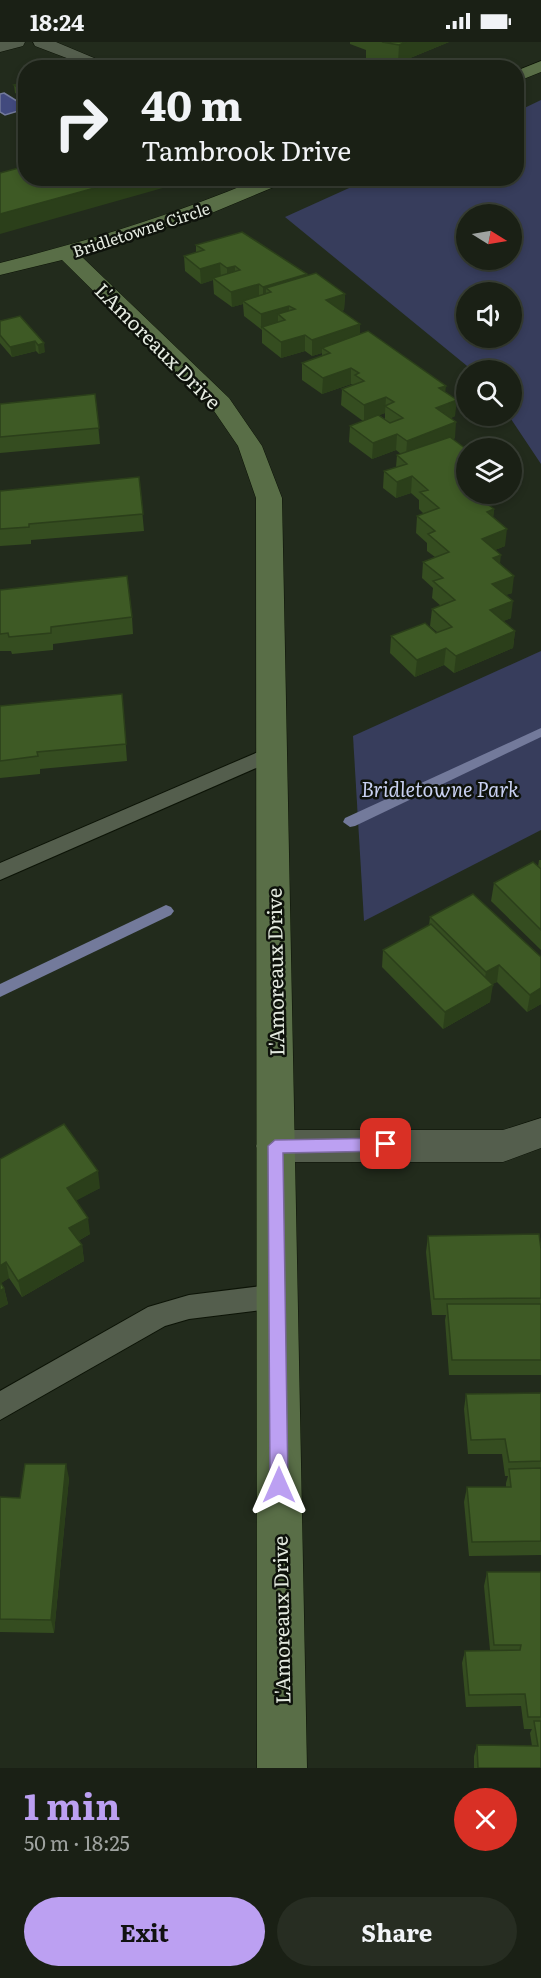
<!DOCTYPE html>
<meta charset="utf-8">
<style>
:root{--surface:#1a2015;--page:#272d22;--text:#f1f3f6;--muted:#9fa3a0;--line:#383e34;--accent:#bca0f2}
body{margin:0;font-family:Literata,serif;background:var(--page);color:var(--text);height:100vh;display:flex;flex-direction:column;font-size:22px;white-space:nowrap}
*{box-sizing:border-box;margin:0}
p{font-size:20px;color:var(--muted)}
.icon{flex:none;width:33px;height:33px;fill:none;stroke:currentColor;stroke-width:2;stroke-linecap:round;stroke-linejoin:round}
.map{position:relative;height:1726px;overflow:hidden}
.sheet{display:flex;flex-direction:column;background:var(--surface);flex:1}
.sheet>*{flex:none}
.banner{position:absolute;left:18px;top:18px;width:506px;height:126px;border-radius:24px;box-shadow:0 3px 9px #0003,0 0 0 2px var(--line);background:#1a2015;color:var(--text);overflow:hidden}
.needle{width:39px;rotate:101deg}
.controls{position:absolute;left:456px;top:162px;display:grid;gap:12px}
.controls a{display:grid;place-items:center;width:66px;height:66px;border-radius:50%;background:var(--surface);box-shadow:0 3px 9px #0003,0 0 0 2px var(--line);font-size:30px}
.pin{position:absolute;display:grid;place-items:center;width:51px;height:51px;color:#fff;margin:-26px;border-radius:12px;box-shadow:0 3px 9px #0006}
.me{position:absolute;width:66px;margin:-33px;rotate:0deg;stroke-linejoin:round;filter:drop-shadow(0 0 4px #0008)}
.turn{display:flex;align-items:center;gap:21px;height:126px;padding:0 24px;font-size:27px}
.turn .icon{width:78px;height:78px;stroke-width:2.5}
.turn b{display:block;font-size:42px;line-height:51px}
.round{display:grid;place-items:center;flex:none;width:63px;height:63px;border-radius:32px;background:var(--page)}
.head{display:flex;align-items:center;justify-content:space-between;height:102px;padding:0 24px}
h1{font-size:36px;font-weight:700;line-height:45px;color:var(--accent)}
.primary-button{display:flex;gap:12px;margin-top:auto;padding:12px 24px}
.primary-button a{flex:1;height:69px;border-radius:36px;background:var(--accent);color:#111;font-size:24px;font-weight:700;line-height:69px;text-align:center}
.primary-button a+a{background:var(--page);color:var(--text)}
.status{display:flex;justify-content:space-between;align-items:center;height:42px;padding:0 30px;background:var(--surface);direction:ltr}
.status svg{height:16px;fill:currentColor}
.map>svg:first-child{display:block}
.green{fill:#373d5c;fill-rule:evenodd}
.water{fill:#424a7e;stroke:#737a9b;stroke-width:1.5}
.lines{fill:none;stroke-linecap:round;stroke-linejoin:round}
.stream{fill:#737a9b;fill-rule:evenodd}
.lane-casing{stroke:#0c1306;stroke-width:2}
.street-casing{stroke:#0c1306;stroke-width:1}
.secondary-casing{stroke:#0c1306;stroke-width:1}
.lane{fill:#545e4d;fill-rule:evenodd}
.street{fill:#545e4d;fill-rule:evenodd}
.secondary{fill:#596e47;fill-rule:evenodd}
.wall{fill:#354d20;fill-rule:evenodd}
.shaded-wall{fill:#2b3f1a}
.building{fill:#3e5a25;stroke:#2b3f1a;stroke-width:1.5}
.route{fill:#bca0f2;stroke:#7a689d;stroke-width:1.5}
.labels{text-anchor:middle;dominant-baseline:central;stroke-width:5;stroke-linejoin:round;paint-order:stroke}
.far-street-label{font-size:16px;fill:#e4eae0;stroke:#0e120b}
.street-label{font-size:20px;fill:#e4eae0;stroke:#0e120b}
.park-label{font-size:20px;font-style:italic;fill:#c9d1f2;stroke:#0e120b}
</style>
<div class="status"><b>18:24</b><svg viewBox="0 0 49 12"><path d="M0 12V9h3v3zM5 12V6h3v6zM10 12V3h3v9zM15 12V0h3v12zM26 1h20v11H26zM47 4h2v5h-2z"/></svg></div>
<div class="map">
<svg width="541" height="1726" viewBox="0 0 541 1726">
<rect width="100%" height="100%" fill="#222b1c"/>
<g class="green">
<path d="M541,58V422L509,374H512V328H472L285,175L369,137L516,136V70ZM466,172H512V218H466ZM466,250H512V296H466Z"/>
<path d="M541,609V788L364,879L353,694Z"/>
</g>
<path class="water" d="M4,51L25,64V67L5,73L0,70V52Z"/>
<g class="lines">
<g class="stream">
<path d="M541,686V695L355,784L350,785L343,780L345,776Z"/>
<path d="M166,863L171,865L174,869L171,873L0,955V942Z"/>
</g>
<defs>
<g id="lane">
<path d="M272,704L279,706L282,711L279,716L0,838V821Z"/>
<path d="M277,1242L287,1245L291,1254L287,1263L277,1266L189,1277L165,1284L0,1378V1349L148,1265L189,1253Z"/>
</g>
<g id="street">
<path d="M0,0H25L23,4L0,10Z"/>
<path d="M33,0H56L118,26H93L35,4Z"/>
<path d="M541,1076V1106L503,1120H275L262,1115L256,1104L262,1093L275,1088H503Z"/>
</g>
<g id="secondary">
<path d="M541,19V30L516,40V29Z"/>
<path d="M261,136H288L286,140L214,170L80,213L229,356L262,404L282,456L307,1726H257L256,456L238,404L212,366L62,218L0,233V221C89,199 176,172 261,136Z"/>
</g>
</defs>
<use href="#lane" class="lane-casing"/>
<use href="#street" class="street-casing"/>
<use href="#secondary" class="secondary-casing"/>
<use href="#lane" class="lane"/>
<use href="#street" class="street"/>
<use href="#secondary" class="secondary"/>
</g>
<g class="wall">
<path d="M350,0H449L398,21L366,16V8L350,2Z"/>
<path d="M26,40V57L15,51L14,43Z"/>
<path d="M196,203L307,234L345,252L344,268L341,269L360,282V292L445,350L455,374L451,376L455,396L453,397L466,452H494L493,461L488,463L494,467L493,476L505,504L495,508L512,551L505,553L511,576L503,579L515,589L513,606L454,631L444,623L415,635L390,611L391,594L437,590L430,584L432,567L441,564L432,556L433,546L422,536L423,520L435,515L427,509V501L416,491L417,474L424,472L419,467V458L411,451L396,456L383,446L384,429L396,425L397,413L401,412L396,408L372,417L349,400L350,384L363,379L341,363L342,347L353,343L351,342L322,352L302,338V321L322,314V311L312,314L305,309L281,316L262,301V288L244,274L243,262L232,265L214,252L213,238L201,242L185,229L184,214L196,211ZM385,371V377L379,373Z"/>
<path d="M20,274L45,310L39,312L36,309L12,315L0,301V279Z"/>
<path d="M95,352L100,402L0,411V362Z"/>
<path d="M139,435L144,489L31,498V502L0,504V449Z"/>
<path d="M0,548L132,575L133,592L53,602V608L12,612L11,609H0Z"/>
<path d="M122,652L127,719L40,727V732L0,736V664Z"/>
<path d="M539,818H541V908L491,859L494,841L538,825Z"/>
<path d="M430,875L541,915V962L527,970L497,940L492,942L490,960L443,987L382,925L383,908L429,884Z"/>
<path d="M0,1117L100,1146L76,1158L90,1192L78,1199L82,1203L84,1219L22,1255L9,1236L1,1241L4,1246L8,1262L0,1266Z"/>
<path d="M428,1194L541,1207V1333H449L445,1278L446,1273H432L426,1210Z"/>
<path d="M541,1351V1513L469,1514L464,1460L467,1445H506V1441L508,1434H505L502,1412H468L464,1367L466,1352Z"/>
<path d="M69,1436L54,1591L0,1590V1455L20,1456Z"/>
<path d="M487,1530H541V1726H474V1714L477,1703L532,1704L530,1691L532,1687H524L521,1664L466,1665L462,1621L465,1609L490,1608L484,1544Z"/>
</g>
<g class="shaded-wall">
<path d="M406,0H449L398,21L399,3Z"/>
<path d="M131,136H191V138L0,192V172Z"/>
<path d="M220,221L221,236H213V238L201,242L200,227Z"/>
<path d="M235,224V239L227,241V226Z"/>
<path d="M307,232V248L266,246V260L263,261V245Z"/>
<path d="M259,242V257L243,259V262L232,265L231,250Z"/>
<path d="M345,252L344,268L325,274L326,258Z"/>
<path d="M289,264V279L285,278L278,272V283L262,285L261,288V272Z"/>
<path d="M360,282V298L322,306V311L312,314V298Z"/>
<path d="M305,293V309L281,316V300Z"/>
<path d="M35,299L36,309L12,315L10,305Z"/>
<path d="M44,301L45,310L39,312L38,303Z"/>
<path d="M351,326V342L322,352L323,336Z"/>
<path d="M446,344L444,360L439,346Z"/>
<path d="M386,355L385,371L364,379V363Z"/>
<path d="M457,358L455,374L435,382L436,366Z"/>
<path d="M456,380L455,396L406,415L407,399Z"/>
<path d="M397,392L396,408L372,417L373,401Z"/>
<path d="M412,434L411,451L396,456L397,440Z"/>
<path d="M474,452H494L493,461L473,469Z"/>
<path d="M494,467L492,484L487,470Z"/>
<path d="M507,487L505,504L480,514L482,497Z"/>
<path d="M501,513L499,530L493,516Z"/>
<path d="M514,534L512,551L490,559L492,542Z"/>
<path d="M513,559L511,576L488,585L490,568Z"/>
<path d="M515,589L513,606L454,631L456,614Z"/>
<path d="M446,606L444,623L415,635L417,618Z"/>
<path d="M499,923L497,940L483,947L486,930Z"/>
<path d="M493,943L490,960L443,987L445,970Z"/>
<path d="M541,946V962L527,970L530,953Z"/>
<path d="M98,1129L100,1146L70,1162L67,1146Z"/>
<path d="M88,1176L90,1192L72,1202L69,1186Z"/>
<path d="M82,1203L84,1219L22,1255L18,1239Z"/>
<path d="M6,1220L9,1236L0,1242V1224Z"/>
<path d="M4,1246L8,1262L0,1266V1249Z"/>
<path d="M66,1422L69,1436L54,1591L51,1578Z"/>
</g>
<g class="building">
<path d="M382,0H406L399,3Z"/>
<path d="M26,40V50L14,43Z"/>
<path d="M26,124V136H131L0,172V131Z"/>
<path d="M242,190L307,232L263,245L259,242L231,250L213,236L240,228L235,224L227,226L220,221L200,227L184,214L204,208L196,203Z"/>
<path d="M316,231L345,252L326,258L360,282L312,298L305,293L281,300L262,285L285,278L278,272L295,267L289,264L261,272L243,259L271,250L266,246Z"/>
<path d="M20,274L44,301L38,303L35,299L10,305L0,293V279Z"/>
<path d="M368,289L446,344L439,346L457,358L436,366L456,380L407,399L397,392L373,401L350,384L378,373L390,381L403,376L385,364L394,360L386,355L364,363L342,347L364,339L355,333L359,331L351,326L323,336L302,321L330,311L322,306Z"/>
<path d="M95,352L99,386L0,395V362Z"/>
<path d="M450,395L466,407V452H476H474L494,467L487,470L507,487L482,497L501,513L493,516L514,534L492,542L513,559L490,568L515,589L456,614L446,606L417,618L391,594L425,581L436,591L452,585L432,567L455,558L433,539L443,536L423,520L449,510L428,492L435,489L417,474L439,466L420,450L428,448L412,434L397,440L384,429L407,422L397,413Z"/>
<path d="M139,435L143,472L29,482V485L0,487V449Z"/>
<path d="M127,534L132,575L51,585V591L9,595L8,591L0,592V548Z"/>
<path d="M122,652L126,702L37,710L38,714L0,719V664Z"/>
<path d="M533,820L541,827V888L494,841Z"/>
<path d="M473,852L541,915V946L530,953L499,923L486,930L430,875Z"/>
<path d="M431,882L493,943L445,970L383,908Z"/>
<path d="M64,1082L98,1129L67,1146L88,1176L69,1186L82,1203L18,1239L6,1220L0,1224V1117Z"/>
<path d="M539,1192L541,1207V1256L434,1257L428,1194Z"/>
<path d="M0,1240L4,1246L0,1249Z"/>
<path d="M447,1262H541V1318H452Z"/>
<path d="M541,1351V1419L509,1420L505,1397L471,1398L466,1352Z"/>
<path d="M25,1422H66L51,1578L0,1577V1455L20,1456Z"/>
<path d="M541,1426V1499L472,1500L467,1445H511L509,1427Z"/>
<path d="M487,1530H541V1675H528L525,1652L469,1653L465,1609L520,1608L521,1603H494Z"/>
<path d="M534,1679H541V1726H478L477,1703L538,1704Z"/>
</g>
<path class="route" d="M386,1096L394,1102L386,1109L283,1111L288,1443L285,1449L279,1452L273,1449L270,1443L268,1104L275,1098Z"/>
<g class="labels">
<g class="far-street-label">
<text transform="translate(141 187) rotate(-18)">Bridletowne Circle</text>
</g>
<g class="street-label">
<text transform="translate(159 303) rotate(45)">L'Amoreaux Drive</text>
<text transform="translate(274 930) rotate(-91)">L'Amoreaux Drive</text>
<text transform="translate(280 1578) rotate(-91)">L'Amoreaux Drive</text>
</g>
<g class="park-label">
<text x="440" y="746">Bridletowne Park</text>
</g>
</g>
</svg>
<div class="controls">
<a><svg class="needle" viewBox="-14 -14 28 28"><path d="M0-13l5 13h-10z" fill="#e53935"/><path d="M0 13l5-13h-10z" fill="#9fa3a0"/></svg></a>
<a><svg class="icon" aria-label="sound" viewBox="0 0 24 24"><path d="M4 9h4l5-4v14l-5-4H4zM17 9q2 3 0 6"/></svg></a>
<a><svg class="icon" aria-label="search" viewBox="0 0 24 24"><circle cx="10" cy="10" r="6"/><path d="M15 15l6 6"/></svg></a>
<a><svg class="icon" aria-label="layers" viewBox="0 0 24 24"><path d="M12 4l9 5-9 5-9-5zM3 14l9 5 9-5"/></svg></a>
</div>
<div class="pin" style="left:386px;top:1102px;background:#d93025"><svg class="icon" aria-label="arrive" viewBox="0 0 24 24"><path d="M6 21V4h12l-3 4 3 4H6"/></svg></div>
<svg class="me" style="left:279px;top:1443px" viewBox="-20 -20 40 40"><path d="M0-17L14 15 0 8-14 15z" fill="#bca0f2" stroke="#fff" stroke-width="4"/></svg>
<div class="banner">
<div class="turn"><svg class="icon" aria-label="right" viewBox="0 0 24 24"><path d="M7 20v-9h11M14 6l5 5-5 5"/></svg><div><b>40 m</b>Tambrook Drive</div></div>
</div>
</div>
<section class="sheet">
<div class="head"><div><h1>1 min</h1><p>50 m · 18:25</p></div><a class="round" style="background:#d93025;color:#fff"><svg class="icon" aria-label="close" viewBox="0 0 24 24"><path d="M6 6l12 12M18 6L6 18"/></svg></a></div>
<div class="primary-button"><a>Exit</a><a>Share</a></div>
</section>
